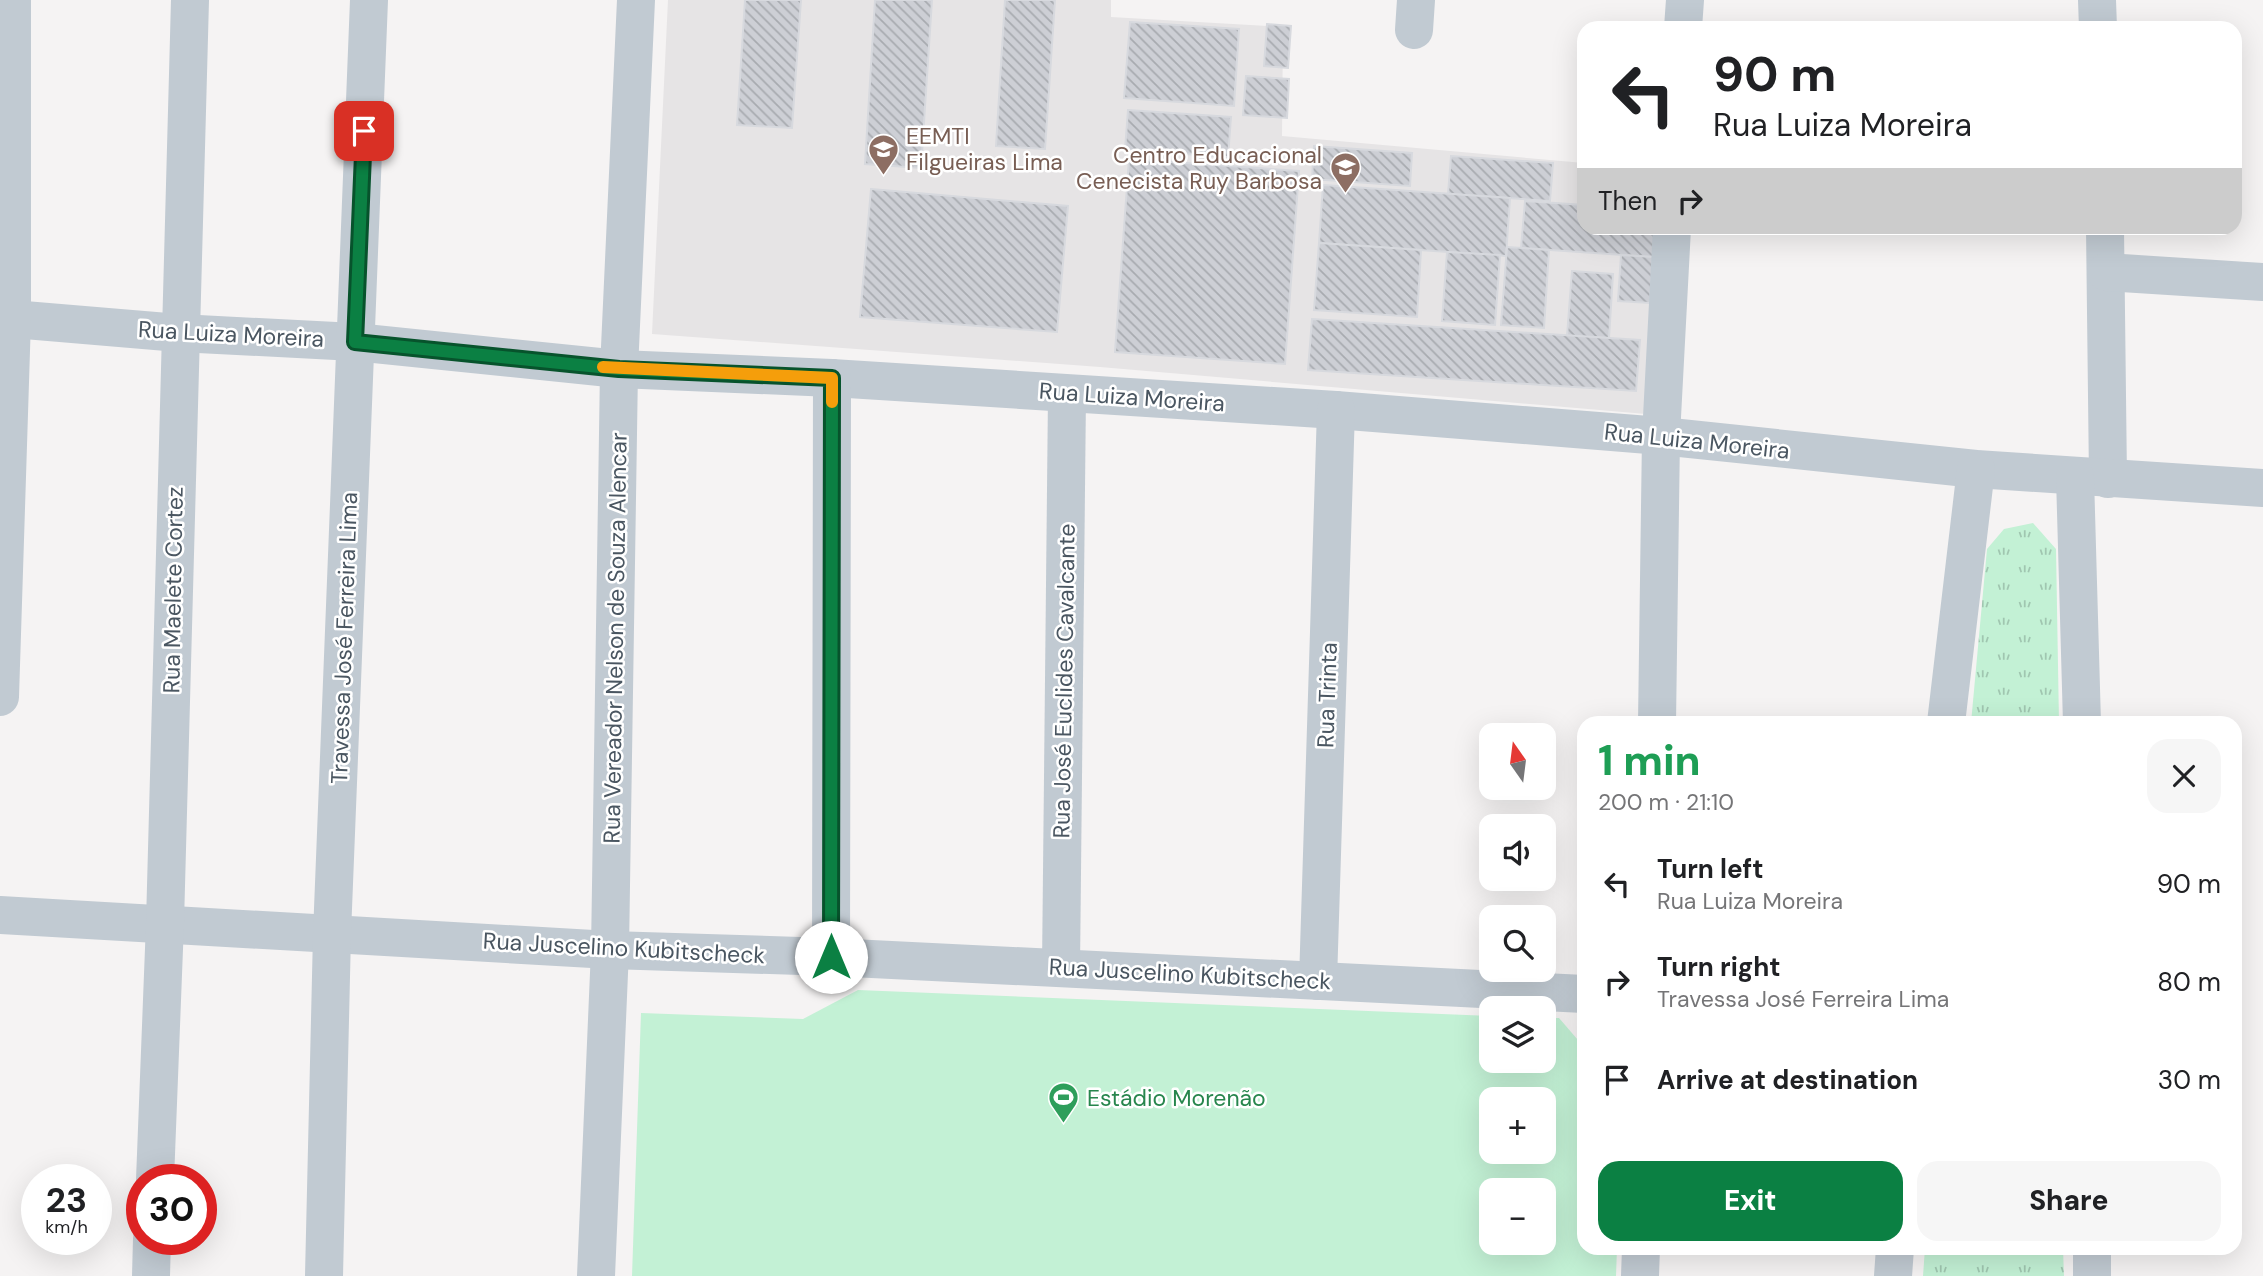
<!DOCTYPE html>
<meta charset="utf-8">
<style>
:root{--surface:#fff;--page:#f6f6f6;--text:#202124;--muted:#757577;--accent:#0b8043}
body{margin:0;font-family:"DM Sans",sans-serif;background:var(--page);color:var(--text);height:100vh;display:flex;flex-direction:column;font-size:26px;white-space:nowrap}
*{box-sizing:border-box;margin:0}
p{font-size:23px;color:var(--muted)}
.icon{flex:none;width:38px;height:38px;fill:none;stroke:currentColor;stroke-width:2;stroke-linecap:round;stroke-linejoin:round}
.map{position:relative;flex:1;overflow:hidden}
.drawer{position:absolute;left:1577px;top:716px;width:665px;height:539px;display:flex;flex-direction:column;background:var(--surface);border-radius:21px;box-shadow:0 7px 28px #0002}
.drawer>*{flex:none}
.guide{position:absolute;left:1577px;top:21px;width:665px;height:214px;border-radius:21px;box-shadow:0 7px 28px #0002;background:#fff;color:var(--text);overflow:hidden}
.needle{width:46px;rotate:346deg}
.controls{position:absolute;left:1479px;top:723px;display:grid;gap:14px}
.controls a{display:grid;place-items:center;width:77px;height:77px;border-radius:14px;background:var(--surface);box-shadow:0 7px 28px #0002;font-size:35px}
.speed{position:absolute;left:21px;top:1164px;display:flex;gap:14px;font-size:35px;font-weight:700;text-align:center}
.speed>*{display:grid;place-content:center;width:91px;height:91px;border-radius:50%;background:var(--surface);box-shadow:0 7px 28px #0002;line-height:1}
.speed small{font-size:18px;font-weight:400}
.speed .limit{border:10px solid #d22;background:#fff;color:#111}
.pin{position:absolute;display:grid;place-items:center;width:60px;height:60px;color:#fff;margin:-30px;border-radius:14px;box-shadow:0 4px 10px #0006}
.me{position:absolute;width:77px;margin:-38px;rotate:0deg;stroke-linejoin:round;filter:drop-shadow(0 0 5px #0008)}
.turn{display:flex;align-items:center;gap:24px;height:147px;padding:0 21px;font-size:32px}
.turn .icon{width:91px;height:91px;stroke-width:2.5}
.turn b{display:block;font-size:49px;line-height:60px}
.then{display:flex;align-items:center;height:66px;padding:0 21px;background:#0003;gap:14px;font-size:26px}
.round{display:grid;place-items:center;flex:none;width:74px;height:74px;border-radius:21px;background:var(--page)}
.summary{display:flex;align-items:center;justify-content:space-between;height:119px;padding:0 21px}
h1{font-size:42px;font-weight:800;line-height:52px;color:#1e9e55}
.cta{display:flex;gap:14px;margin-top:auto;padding:14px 21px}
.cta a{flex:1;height:80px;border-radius:21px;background:var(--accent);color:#fff;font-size:28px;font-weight:800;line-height:80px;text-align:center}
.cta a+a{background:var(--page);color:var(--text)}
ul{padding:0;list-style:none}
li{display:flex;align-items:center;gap:21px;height:98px;padding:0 21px}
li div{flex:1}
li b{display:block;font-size:26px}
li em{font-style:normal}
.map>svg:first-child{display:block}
.education{fill:#e6e4e5}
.park{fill:url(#park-tufts)}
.pitch{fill:#c3f1d5;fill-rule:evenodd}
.building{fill:url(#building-back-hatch);stroke:#d7d9de;stroke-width:2}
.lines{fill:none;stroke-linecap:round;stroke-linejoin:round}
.minor{stroke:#c1cad2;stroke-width:38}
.route-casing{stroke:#07532c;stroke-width:18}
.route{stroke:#0b8043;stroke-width:12}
.slow{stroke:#f59e0b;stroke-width:12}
.labels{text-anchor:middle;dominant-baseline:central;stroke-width:5;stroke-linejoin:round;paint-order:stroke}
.education-label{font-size:23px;fill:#785e54;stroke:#fff;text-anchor:start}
.street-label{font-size:23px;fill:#4a5661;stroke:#fff}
.leisure-label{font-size:23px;fill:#27864d;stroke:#fff;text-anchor:start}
</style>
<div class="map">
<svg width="2263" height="1276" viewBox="0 0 2263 1276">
<defs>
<pattern id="park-tufts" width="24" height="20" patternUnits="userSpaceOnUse" patternTransform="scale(1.75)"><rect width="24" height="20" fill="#c3f1d5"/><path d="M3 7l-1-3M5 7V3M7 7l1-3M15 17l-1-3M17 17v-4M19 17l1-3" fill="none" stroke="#a0c6b0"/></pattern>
<pattern id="building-back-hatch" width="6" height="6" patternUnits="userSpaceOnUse" patternTransform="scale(1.75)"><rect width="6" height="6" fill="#cdcfd5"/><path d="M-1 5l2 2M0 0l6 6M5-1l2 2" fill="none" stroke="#a8abb0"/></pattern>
</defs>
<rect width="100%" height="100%" fill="#f5f3f3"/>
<path class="education" d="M668,0H1111V17L1283,27L1282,136L1584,163V228H1658L1646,414L1100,367L652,334Z"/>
<g class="park">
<path d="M2033,523L2056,549L2059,723H1971L1987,549L2004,529Z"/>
<path d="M1925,1248H2063L2064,1276H1923Z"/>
</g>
<path class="pitch" d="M858,990L1491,1016V1060H1544V1018H1559L1584,1047V1248H1617L1616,1276H632L641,1013L803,1019ZM1491,1099H1544V1152H1491ZM1491,1190H1544V1242H1491Z"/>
<g class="building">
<path d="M745,0H801L792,128L737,125Z"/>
<path d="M875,0H932L921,168L865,164Z"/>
<path d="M1005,0H1055L1045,149L996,146Z"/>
<path d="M1130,22L1239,29L1234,106L1124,98Z"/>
<path d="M1267,24L1291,26L1288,68L1264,66Z"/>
<path d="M1246,76L1289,79L1287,118L1243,115Z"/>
<path d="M1128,110L1231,117L1228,157L1125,150Z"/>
<path d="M1314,146L1412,153L1410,186L1312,179Z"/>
<path d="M1451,156L1553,163L1550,201L1448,194Z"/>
<path d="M1129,159L1299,171L1285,364L1115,352Z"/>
<path d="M1323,185L1510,198L1506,256L1319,243Z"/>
<path d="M871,189L1068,206L1057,332L860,317Z"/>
<path d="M1525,201L1584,205V228H1655L1653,257L1521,248Z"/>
<path d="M1319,243L1421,250L1417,317L1314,310Z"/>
<path d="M1507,247L1549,250L1544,328L1501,325Z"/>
<path d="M1447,252L1500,255L1495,325L1442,321Z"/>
<path d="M1621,255L1653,257L1650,303L1618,301Z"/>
<path d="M1572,271L1613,274L1609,338L1567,336Z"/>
<path d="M1312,319L1640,340L1636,391L1308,370Z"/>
</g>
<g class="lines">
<g class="minor">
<path d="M2097,0L2098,28"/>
<path d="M1683,28L1685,0"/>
<path d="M1414,30L1416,0"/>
<path d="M2105,228L2108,479"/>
<path d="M2106,272L2263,282"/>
<path d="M0,318L179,333L355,342L619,369L832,378L1336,410L1661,436L1976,469L2263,488"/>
<path d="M2075,477L2082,723"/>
<path d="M0,697L12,319V0"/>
<path d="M1657,723L1661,436L1672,228"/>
<path d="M1946,723L1976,469"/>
<path d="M0,915L610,950L831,957L1584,994"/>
<path d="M831,957L832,378"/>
<path d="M1061,968L1067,394"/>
<path d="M1318,981L1336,410"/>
<path d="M155,1180L165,923L190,0"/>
<path d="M2092,1248V1276"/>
<path d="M151,1276L152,1239"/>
<path d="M324,1276L332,934L369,0"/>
<path d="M596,1276L610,950L619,369L636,0"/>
<path d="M1640,1276L1641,1248"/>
<path d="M1893,1276L1895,1248"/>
</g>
</g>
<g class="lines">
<defs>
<path id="route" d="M364,131L355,342L619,369L832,378L831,957"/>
</defs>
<use href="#route" class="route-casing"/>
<use href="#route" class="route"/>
<path class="slow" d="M603,367L832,378V402"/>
</g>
<defs>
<symbol id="school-pin" viewBox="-11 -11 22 30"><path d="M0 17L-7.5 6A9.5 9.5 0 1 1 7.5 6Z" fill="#8d6e63" stroke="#fff"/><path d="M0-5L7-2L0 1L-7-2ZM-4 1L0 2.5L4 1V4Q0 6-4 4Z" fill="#fff"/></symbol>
<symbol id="stadium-pin" viewBox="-11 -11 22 30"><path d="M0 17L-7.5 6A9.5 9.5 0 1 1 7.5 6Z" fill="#2e9e5b" stroke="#fff"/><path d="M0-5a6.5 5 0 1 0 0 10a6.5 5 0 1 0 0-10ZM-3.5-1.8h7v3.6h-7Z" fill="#fff"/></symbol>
</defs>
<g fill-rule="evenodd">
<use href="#school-pin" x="866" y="132" width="35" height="47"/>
<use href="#school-pin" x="1328" y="150" width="35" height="47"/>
<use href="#stadium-pin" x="1046" y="1080" width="35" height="47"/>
</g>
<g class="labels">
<g class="education-label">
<text x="906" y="136">EEMTI<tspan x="906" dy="26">Filgueiras Lima</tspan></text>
<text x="1322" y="155" text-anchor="end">Centro Educacional<tspan x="1322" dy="26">Cenecista Ruy Barbosa</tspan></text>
</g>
<g class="street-label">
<text transform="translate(231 334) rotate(3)">Rua Luiza Moreira</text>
<text transform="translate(1132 397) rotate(4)">Rua Luiza Moreira</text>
<text transform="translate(1697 441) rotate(6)">Rua Luiza Moreira</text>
<text transform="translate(173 590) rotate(-89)">Rua Maelete Cortez</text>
<text transform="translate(344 638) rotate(-88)">Travessa José Ferreira Lima</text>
<text transform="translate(615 638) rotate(-89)">Rua Vereador Nelson de Souza Alencar</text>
<text transform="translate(1064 681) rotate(-89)">Rua José Euclides Cavalcante</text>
<text transform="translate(1327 695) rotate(-88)">Rua Trinta</text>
<text transform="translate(624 948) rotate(3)">Rua Juscelino Kubitscheck</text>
<text transform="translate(1190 974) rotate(3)">Rua Juscelino Kubitscheck</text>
</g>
<g class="leisure-label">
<text x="1087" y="1098">Estádio Morenão</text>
</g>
</g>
</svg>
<div class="controls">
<a><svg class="needle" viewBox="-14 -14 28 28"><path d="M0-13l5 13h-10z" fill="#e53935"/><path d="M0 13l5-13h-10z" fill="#757577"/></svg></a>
<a><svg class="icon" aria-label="sound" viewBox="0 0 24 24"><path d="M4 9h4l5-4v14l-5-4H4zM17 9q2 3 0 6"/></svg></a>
<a><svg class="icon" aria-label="search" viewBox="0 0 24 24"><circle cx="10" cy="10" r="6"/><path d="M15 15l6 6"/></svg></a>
<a><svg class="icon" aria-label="layers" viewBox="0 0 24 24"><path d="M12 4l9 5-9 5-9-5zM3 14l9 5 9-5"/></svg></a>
<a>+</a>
<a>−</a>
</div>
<div class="speed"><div>23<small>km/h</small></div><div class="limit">30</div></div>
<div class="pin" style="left:364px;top:131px;background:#d93025"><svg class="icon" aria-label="arrive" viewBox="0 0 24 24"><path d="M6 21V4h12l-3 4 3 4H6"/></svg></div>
<svg class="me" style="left:831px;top:957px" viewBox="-20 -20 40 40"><circle r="19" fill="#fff"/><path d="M0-13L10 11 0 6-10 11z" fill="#0b8043"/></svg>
<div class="guide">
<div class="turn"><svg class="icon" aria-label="left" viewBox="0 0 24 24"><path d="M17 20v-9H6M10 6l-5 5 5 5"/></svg><div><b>90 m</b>Rua Luiza Moreira</div></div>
<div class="then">Then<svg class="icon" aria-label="right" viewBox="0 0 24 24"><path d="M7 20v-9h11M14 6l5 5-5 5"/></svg></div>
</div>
<section class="drawer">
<div class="summary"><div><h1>1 min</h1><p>200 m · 21:10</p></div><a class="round"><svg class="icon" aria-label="close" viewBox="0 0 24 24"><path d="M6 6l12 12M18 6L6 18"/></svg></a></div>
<ul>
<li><svg class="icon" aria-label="left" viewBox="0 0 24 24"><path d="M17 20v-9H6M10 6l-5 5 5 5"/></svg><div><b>Turn left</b><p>Rua Luiza Moreira</p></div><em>90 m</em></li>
<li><svg class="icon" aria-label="right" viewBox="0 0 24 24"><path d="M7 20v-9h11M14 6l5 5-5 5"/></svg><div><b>Turn right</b><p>Travessa José Ferreira Lima</p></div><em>80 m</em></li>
<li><svg class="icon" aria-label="arrive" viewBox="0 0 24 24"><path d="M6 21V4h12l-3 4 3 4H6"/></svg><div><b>Arrive at destination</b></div><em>30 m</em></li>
</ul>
<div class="cta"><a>Exit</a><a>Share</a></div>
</section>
</div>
